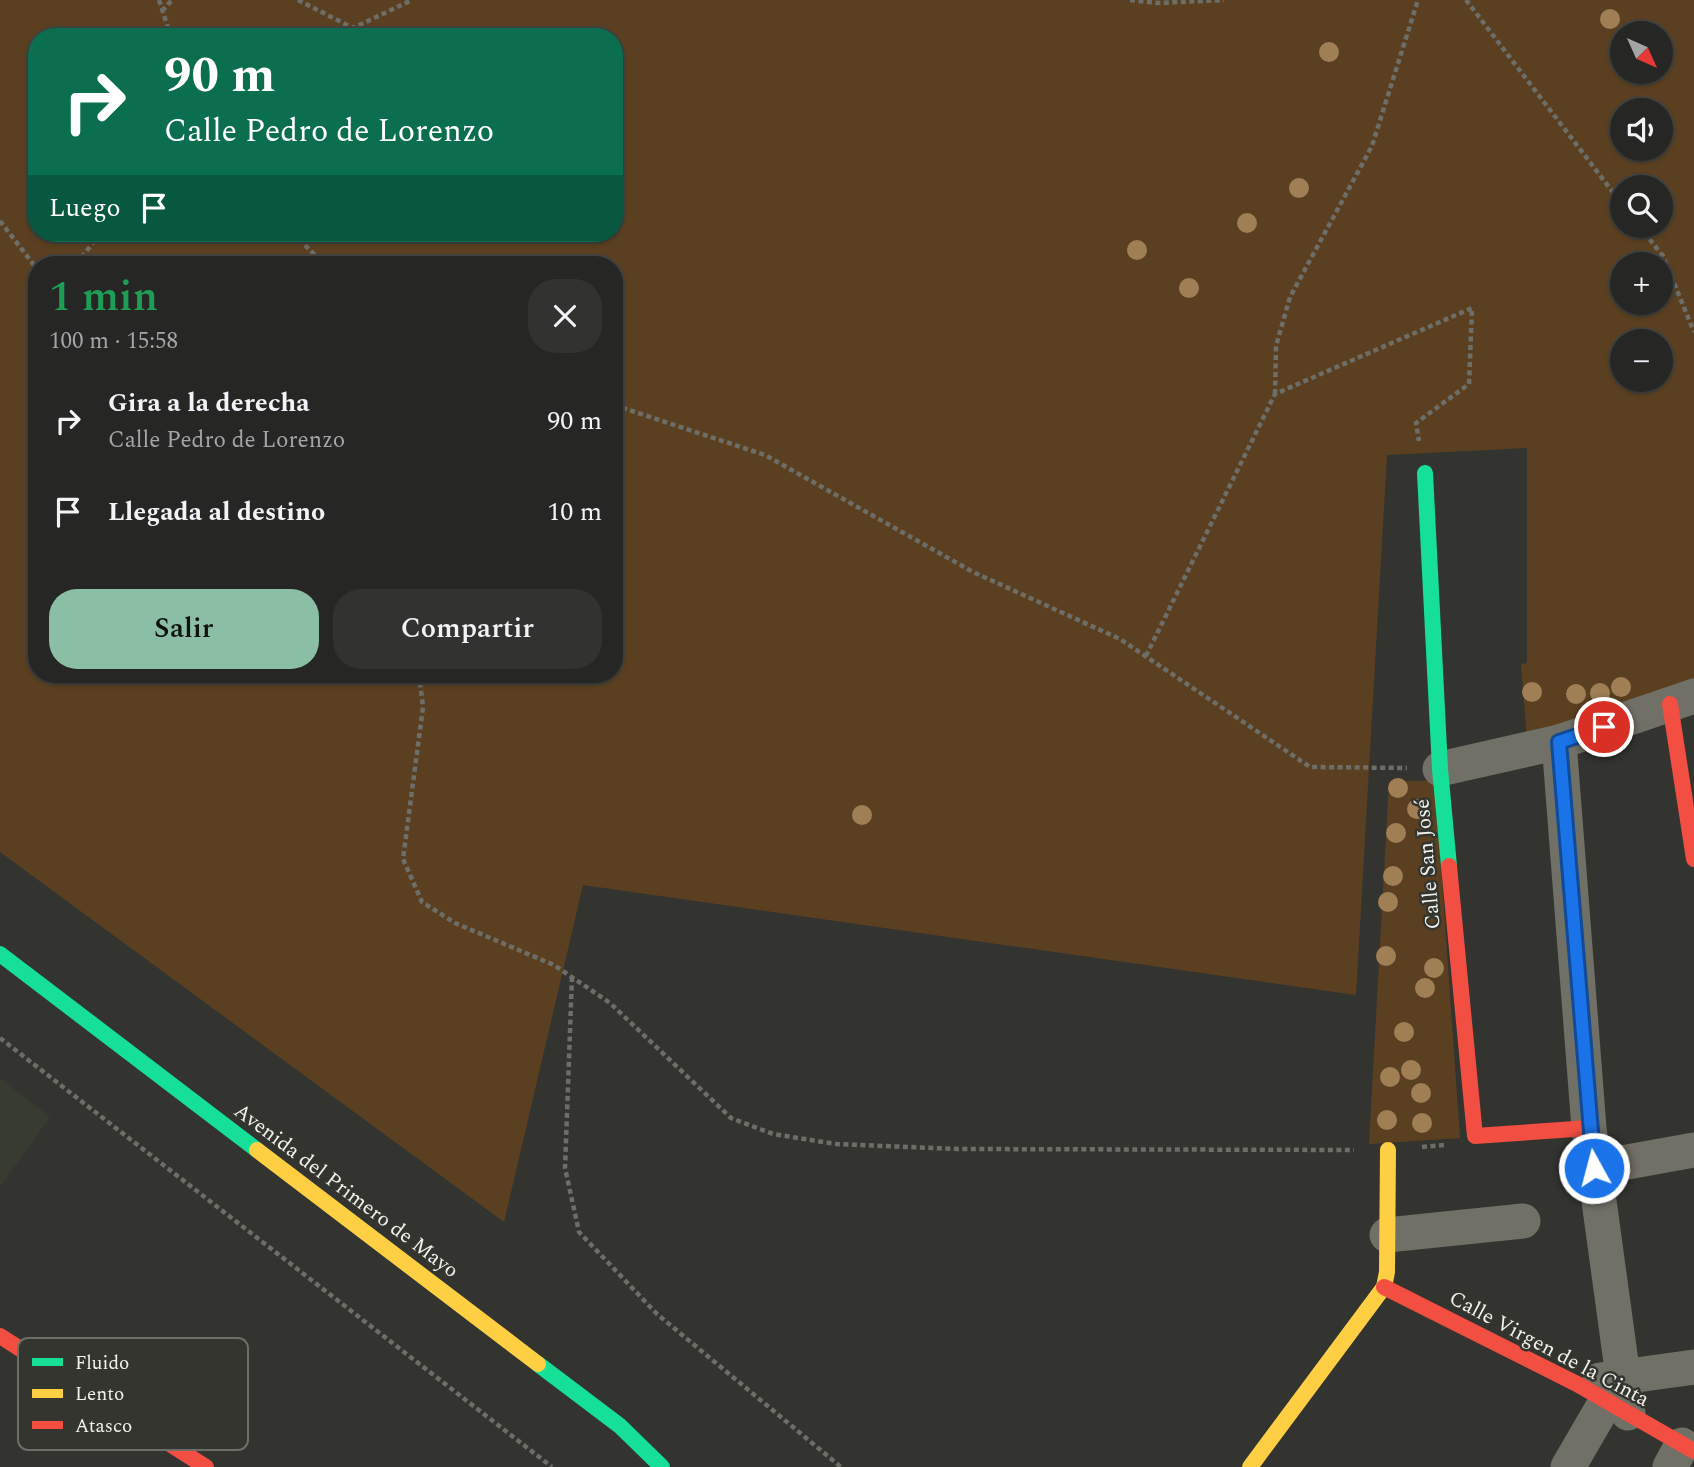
<!DOCTYPE html>
<html lang="es">
<meta charset="utf-8">
<style>
:root{--surface:#262724;--page:#323331;--text:#f1f3f6;--muted:#a4a5a6;--line:#424441;--accent:#8abfa5}
body{margin:0;font-family:Spectral,serif;background:var(--page);color:var(--text);height:100vh;display:flex;flex-direction:column;font-size:26px;white-space:nowrap}
*{box-sizing:border-box;margin:0}
p{font-size:23px;color:var(--muted)}
.icon{flex:none;width:38px;height:38px;fill:none;stroke:currentColor;stroke-width:2;stroke-linecap:round;stroke-linejoin:round}
.map{position:relative;flex:1;overflow:hidden}
.details{position:absolute;left:28px;top:256px;width:595px;height:427px;display:flex;flex-direction:column;background:var(--surface);border-radius:28px;box-shadow:0 2px 5px #0004,0 0 0 2px var(--line)}
.details>*{flex:none}
.guide{position:absolute;left:28px;top:28px;width:595px;height:214px;border-radius:28px;box-shadow:0 2px 5px #0004,0 0 0 2px var(--line);background:#0b6e4f;color:#fff;overflow:hidden}
.needle{width:46px;rotate:135deg}
.controls{position:absolute;left:1610px;top:21px;display:grid;gap:14px}
.controls a{display:grid;place-items:center;width:63px;height:63px;border-radius:50%;background:var(--surface);box-shadow:0 2px 5px #0004,0 0 0 2px var(--line);font-size:35px}
.pin{position:absolute;display:grid;place-items:center;width:60px;height:60px;color:#fff;margin:-30px;border:4px solid #fff;border-radius:50%;box-shadow:0 2px 7px #0007}
.me{position:absolute;width:77px;margin:-38px;rotate:353deg;stroke-linejoin:round;filter:drop-shadow(0 0 5px #0008)}
.turn{display:flex;align-items:center;gap:24px;height:147px;padding:0 21px;font-size:32px}
.turn .icon{width:91px;height:91px;stroke-width:2.5}
.turn b{display:block;font-size:49px;line-height:60px}
.then{display:flex;align-items:center;height:66px;padding:0 21px;background:#0003;gap:14px;font-size:26px}
.round{display:grid;place-items:center;flex:none;width:74px;height:74px;border-radius:28px;background:var(--page)}
.summary{display:flex;align-items:center;justify-content:space-between;height:119px;padding:0 21px}
h1{font-size:42px;font-weight:600;line-height:52px;color:#1e9e55}
.primary-button{display:flex;gap:14px;margin-top:auto;padding:14px 21px}
.primary-button a{flex:1;height:80px;border-radius:28px;background:var(--accent);color:#111;font-size:28px;font-weight:600;line-height:80px;text-align:center}
.primary-button a+a{background:var(--page);color:var(--text)}
ul{padding:0;list-style:none}
li{display:flex;align-items:center;gap:21px;height:91px;padding:0 21px}
li div{flex:1}
li b{display:block;font-size:26px}
li em{font-style:normal}
.map>svg:first-child{display:block}
.built{fill:#383b30}
.green{fill:#5a4021;fill-rule:evenodd}
.lines{fill:none;stroke-linecap:round;stroke-linejoin:round}
.path{stroke:#6e6e68;stroke-width:4.5;stroke-dasharray:5 3.5;stroke-linecap:butt}
.street{stroke:#717066;stroke-width:35}
.fast{stroke:#16e098;stroke-width:16}
.slow{stroke:#ffcf43;stroke-width:16}
.jam{stroke:#f24e42;stroke-width:16}
.tree{fill:#a07f55}
.route-casing{stroke:#114b97;stroke-width:18}
.route{stroke:#1a73e8;stroke-width:12}
.labels{text-anchor:middle;dominant-baseline:central;stroke-width:5;stroke-linejoin:round;paint-order:stroke}
.street-label{font-size:21px;fill:#f1f2ee;stroke:#34352f}
.key{fill:#34352f;stroke:#6d6e68;stroke-width:2}
.key-label{font-size:19px;fill:#f1f2ee}
</style>
<div class="map">
<svg width="1694" height="1467" viewBox="0 0 1694 1467">
<rect width="100%" height="100%" fill="#333430"/>
<path class="built" d="M0,1078L50,1117L0,1187Z"/>
<g class="green">
<path d="M0,0H1694V681L1527,740L1521,664L1527,663V448L1387,455L1356,995L583,885L504,1222L0,852ZM1622,33H1661V72H1622ZM37,37H614V233H37ZM1622,110H1661V149H1622ZM1622,187H1661V226H1622ZM37,264H614V674H37ZM1622,264H1661V303H1622ZM1622,341H1661V380H1622Z"/>
<path d="M1435,780L1460,1138L1369,1144L1389,782Z"/>
</g>
<g class="lines">
<g class="path">
<path d="M159,0L171,37"/>
<path d="M298,0L353,28L412,0"/>
<path d="M1130,0L1157,3L1224,0"/>
<path d="M1466,0L1622,204"/>
<path d="M162,11L172,0"/>
<path d="M0,221L37,269"/>
<path d="M1639,226L1663,256L1694,332"/>
<path d="M293,233L324,264"/>
<path d="M76,264L101,233"/>
<path d="M1275,394L1276,346L1290,297L1372,146L1418,0"/>
<path d="M614,405L765,455L973,572L1120,639L1310,767L1407,768"/>
<path d="M1146,656L1275,394L1472,308L1469,384L1416,423L1419,441"/>
<path d="M419,674L423,707L403,859L422,902L455,923L554,965L610,1003L731,1118L773,1134L836,1144L958,1149L1354,1150"/>
<path d="M572,977L565,1168L579,1232L657,1314L841,1467"/>
<path d="M0,1038L552,1467"/>
<path d="M1422,1147L1445,1145"/>
</g>
<g class="street">
<path d="M1559,742L1589,1128L1628,1413"/>
<path d="M1440,769L1559,742L1694,696"/>
<path d="M1594,1168L1694,1150"/>
<path d="M1387,1235L1523,1221"/>
<path d="M1600,1380L1694,1367"/>
<path d="M1568,1467L1607,1400"/>
<path d="M1670,1467L1682,1445"/>
</g>
<g class="fast">
<path d="M1425,473L1440,769L1449,866"/>
<path d="M0,954L257,1150"/>
<path d="M538,1364L620,1426L662,1467"/>
</g>
<g class="slow">
<path d="M257,1150L538,1364"/>
<path d="M1250,1467L1384,1287L1387,1272L1388,1150"/>
</g>
<g class="jam">
<path d="M1670,704L1694,859"/>
<path d="M1449,866L1475,1136L1589,1128"/>
<path d="M1384,1287L1577,1384L1694,1451"/>
<path d="M0,1336L206,1467"/>
</g>
</g>
<g class="tree">
<circle cx="1610" cy="19" r="10"/>
<circle cx="1329" cy="52" r="10"/>
<circle cx="1299" cy="188" r="10"/>
<circle cx="1247" cy="223" r="10"/>
<circle cx="1137" cy="250" r="10"/>
<circle cx="1189" cy="288" r="10"/>
<circle cx="1621" cy="687" r="10"/>
<circle cx="1532" cy="692" r="10"/>
<circle cx="1600" cy="693" r="10"/>
<circle cx="1576" cy="694" r="10"/>
<circle cx="1398" cy="788" r="10"/>
<circle cx="1417" cy="809" r="10"/>
<circle cx="862" cy="815" r="10"/>
<circle cx="1396" cy="833" r="10"/>
<circle cx="1393" cy="876" r="10"/>
<circle cx="1388" cy="902" r="10"/>
<circle cx="1386" cy="956" r="10"/>
<circle cx="1434" cy="968" r="10"/>
<circle cx="1425" cy="988" r="10"/>
<circle cx="1404" cy="1032" r="10"/>
<circle cx="1411" cy="1070" r="10"/>
<circle cx="1390" cy="1077" r="10"/>
<circle cx="1421" cy="1093" r="10"/>
<circle cx="1387" cy="1120" r="10"/>
<circle cx="1422" cy="1123" r="10"/>
</g>
<g class="lines">
<defs>
<path id="route" d="M1594,1168L1559,742L1604,727"/>
</defs>
<use href="#route" class="route-casing"/>
<use href="#route" class="route"/>
</g>
<g class="labels">
<g class="street-label">
<text transform="translate(1428 864) rotate(-95)">Calle San José</text>
<text transform="translate(346 1191) rotate(37)">Avenida del Primero de Mayo</text>
<text transform="translate(1549 1349) rotate(28)">Calle Virgen de la Cinta</text>
</g>
</g>
<rect x="18" y="1338" width="230" height="112" rx="10" class="key"/>
<rect x="32" y="1358" width="31" height="8" fill="#16e098"/>
<rect x="32" y="1389" width="31" height="9" fill="#ffcf43"/>
<rect x="32" y="1421" width="31" height="8" fill="#f24e42"/>
<g class="key-label">
<text x="75" y="1369">Fluido</text>
<text x="75" y="1400">Lento</text>
<text x="75" y="1432">Atasco</text>
</g>
</svg>
<div class="controls">
<a><svg class="needle" viewBox="-14 -14 28 28"><path d="M0-13l5 13h-10z" fill="#e53935"/><path d="M0 13l5-13h-10z" fill="#a4a5a6"/></svg></a>
<a><svg class="icon" aria-label="sound" viewBox="0 0 24 24"><path d="M4 9h4l5-4v14l-5-4H4zM17 9q2 3 0 6"/></svg></a>
<a><svg class="icon" aria-label="search" viewBox="0 0 24 24"><circle cx="10" cy="10" r="6"/><path d="M15 15l6 6"/></svg></a>
<a>+</a>
<a>−</a>
</div>
<div class="pin" style="left:1604px;top:727px;background:#d93025"><svg class="icon" aria-label="arrive" viewBox="0 0 24 24"><path d="M6 21V4h12l-3 4 3 4H6"/></svg></div>
<svg class="me" style="left:1594px;top:1168px" viewBox="-20 -20 40 40"><circle r="17" fill="#1a73e8" stroke="#fff" stroke-width="3"/><path d="M0-11L8 9 0 5-8 9z" fill="#fff"/></svg>
<div class="guide">
<div class="turn"><svg class="icon" aria-label="right" viewBox="0 0 24 24"><path d="M7 20v-9h11M14 6l5 5-5 5"/></svg><div><b>90 m</b>Calle Pedro de Lorenzo</div></div>
<div class="then">Luego<svg class="icon" aria-label="arrive" viewBox="0 0 24 24"><path d="M6 21V4h12l-3 4 3 4H6"/></svg></div>
</div>
<section class="details">
<div class="summary"><div><h1>1 min</h1><p>100 m · 15:58</p></div><a class="round"><svg class="icon" aria-label="close" viewBox="0 0 24 24"><path d="M6 6l12 12M18 6L6 18"/></svg></a></div>
<ul>
<li><svg class="icon" aria-label="right" viewBox="0 0 24 24"><path d="M7 20v-9h11M14 6l5 5-5 5"/></svg><div><b>Gira a la derecha</b><p>Calle Pedro de Lorenzo</p></div><em>90 m</em></li>
<li><svg class="icon" aria-label="arrive" viewBox="0 0 24 24"><path d="M6 21V4h12l-3 4 3 4H6"/></svg><div><b>Llegada al destino</b></div><em>10 m</em></li>
</ul>
<div class="primary-button"><a>Salir</a><a>Compartir</a></div>
</section>
</div>
